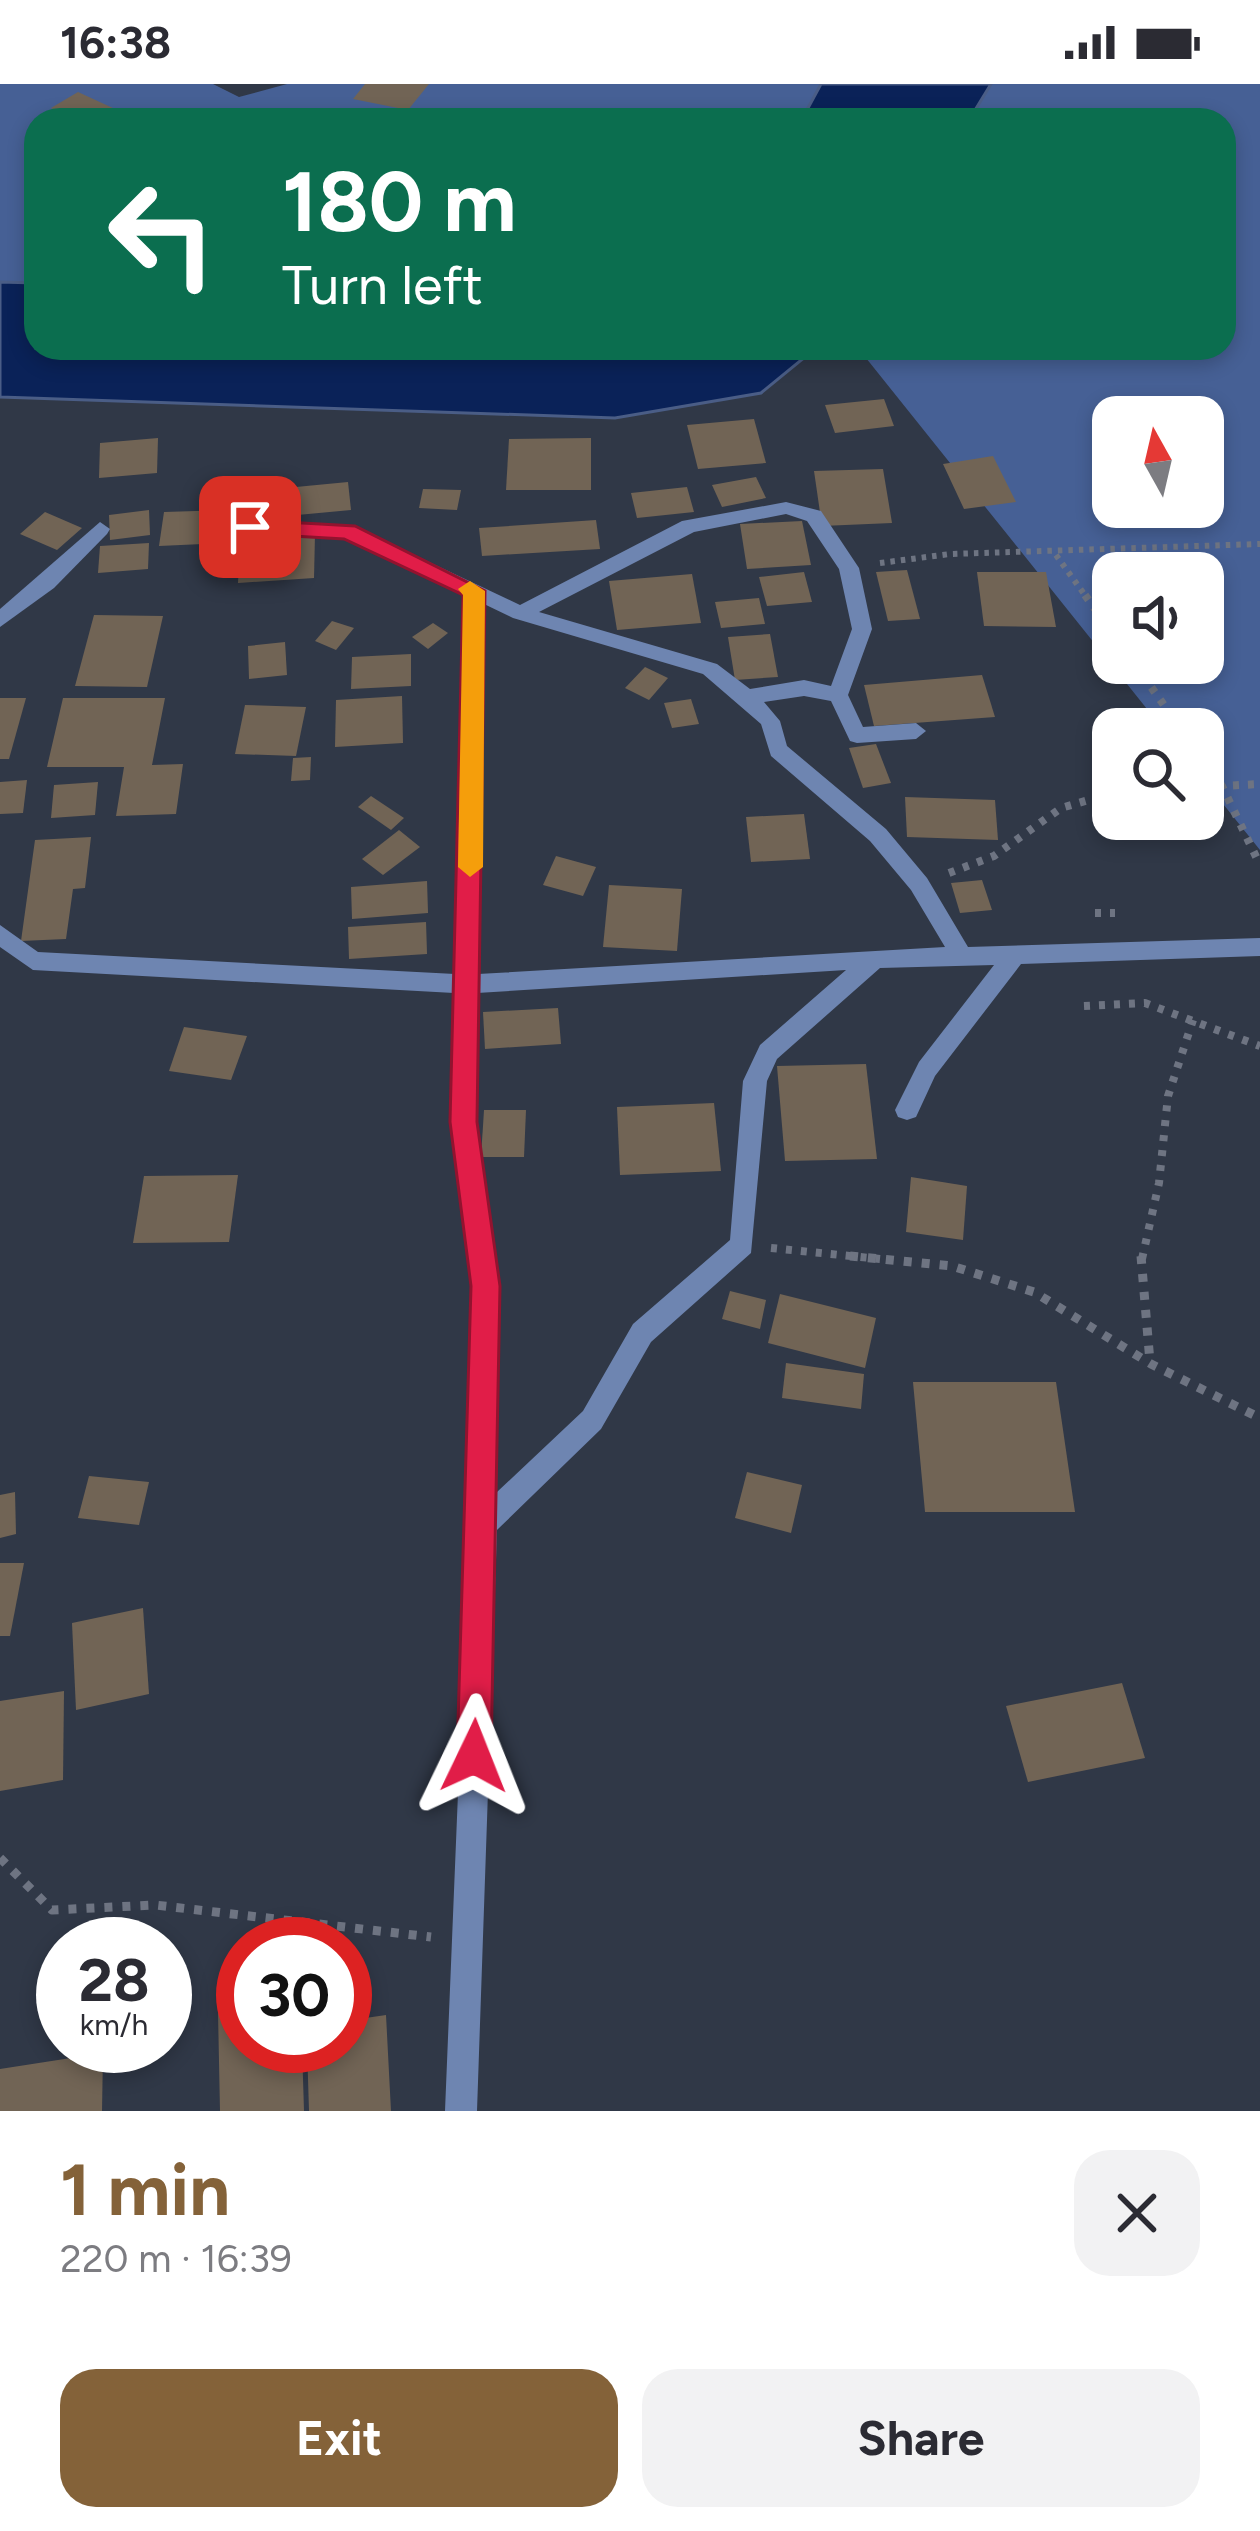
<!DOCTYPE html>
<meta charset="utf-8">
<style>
:root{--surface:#fff;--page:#f2f2f3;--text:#2b2b33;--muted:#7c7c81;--accent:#846239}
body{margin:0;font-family:Figtree,sans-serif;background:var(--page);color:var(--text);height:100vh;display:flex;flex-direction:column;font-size:45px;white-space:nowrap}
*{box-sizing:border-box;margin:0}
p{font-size:39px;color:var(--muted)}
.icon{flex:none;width:66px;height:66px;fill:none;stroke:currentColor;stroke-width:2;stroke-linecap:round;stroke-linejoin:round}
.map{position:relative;height:2027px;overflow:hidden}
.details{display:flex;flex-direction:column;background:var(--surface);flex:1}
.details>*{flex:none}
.top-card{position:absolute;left:24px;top:24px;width:1212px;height:252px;border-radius:36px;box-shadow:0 6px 18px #0003;background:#0b6e4f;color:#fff;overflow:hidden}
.needle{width:78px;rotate:352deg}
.controls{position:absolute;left:1092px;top:312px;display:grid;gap:24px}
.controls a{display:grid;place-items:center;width:132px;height:132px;border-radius:24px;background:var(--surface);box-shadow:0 6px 18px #0003;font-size:60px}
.speed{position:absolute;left:36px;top:1833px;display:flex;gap:24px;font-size:60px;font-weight:700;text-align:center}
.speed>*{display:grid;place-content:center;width:156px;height:156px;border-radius:50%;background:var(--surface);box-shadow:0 6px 18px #0003;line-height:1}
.speed small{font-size:30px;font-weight:400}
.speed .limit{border:18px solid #d22;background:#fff;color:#111}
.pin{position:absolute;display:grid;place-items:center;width:102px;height:102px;color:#fff;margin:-51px;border-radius:24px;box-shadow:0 6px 18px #0006}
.me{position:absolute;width:132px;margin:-66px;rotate:2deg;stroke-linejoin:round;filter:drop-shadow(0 0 9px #0008)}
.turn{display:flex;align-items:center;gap:42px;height:252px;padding:0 60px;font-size:54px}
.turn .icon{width:156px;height:156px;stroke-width:2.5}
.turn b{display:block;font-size:84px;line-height:102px}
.round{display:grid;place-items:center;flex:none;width:126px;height:126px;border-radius:36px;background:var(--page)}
.summary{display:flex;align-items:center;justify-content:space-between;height:204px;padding:0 60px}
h1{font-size:72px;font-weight:700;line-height:90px;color:var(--accent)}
.action{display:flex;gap:24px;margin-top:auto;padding:24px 60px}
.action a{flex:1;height:138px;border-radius:36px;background:var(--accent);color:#fff;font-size:48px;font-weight:700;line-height:138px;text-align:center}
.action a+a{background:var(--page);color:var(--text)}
.status{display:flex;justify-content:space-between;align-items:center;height:84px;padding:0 60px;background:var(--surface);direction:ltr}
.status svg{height:33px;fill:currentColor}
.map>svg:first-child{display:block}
.green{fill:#466095;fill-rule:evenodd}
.water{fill:#0a2258;stroke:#4a5d86;stroke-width:3}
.building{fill:#716455}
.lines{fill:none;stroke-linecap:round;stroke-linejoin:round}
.path-far2{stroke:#6e7482;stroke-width:6;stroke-dasharray:4.5 6;stroke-linecap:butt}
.path-far1{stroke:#6e7482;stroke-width:8;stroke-dasharray:6 9;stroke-linecap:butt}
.path{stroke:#6e7482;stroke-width:9;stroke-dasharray:8 10;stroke-linecap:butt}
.minor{fill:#6e85b1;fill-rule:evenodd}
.route{fill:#e11d48;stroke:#92132f;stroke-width:3}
.slow{fill:#f59e0b}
</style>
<div class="status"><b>16:38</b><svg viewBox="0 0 49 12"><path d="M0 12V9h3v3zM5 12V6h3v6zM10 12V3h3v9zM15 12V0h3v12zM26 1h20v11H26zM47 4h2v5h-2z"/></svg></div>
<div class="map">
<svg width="1260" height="2027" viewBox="0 0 1260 2027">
<rect width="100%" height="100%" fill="#303847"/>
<g class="green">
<path d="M0,0H213L239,13L287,0H821L809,24L795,36H36V199L0,198Z"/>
<path d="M991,0H1260V766L1203,695V645H1163L858,264H1224V36H969ZM1113,333H1203V423H1113ZM1113,489H1203V579H1113Z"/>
</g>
<g class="water">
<path d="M821,0H991L969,36H795L808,24Z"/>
<path d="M0,198L36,199V264H816L761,309L615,334L0,313Z"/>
</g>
<g class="building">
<path d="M365,0H429L408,26L353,15Z"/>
<path d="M78,8L115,25L98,36H75L51,24Z"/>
<path d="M884,315L894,342L835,349L825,321Z"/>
<path d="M754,335L766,379L698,385L687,341Z"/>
<path d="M158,354L157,389L99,394L100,359Z"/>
<path d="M591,354V406H506L509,355Z"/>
<path d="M993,372L1016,418L964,425L943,380Z"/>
<path d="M883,385L892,439L822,442L814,387Z"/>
<path d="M756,393L766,414L722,423L712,401Z"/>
<path d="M348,398L351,426L276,433L275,405Z"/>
<path d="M687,403L694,428L637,434L631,409Z"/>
<path d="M423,405L461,406L457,426L419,424Z"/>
<path d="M149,426L150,451L110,456L109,431Z"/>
<path d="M228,426L225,459L159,462L164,428Z"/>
<path d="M45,428L82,444L57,466L20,450Z"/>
<path d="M596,436L600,465L482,472L479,444Z"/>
<path d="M802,437L811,481L747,485L740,440Z"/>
<path d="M315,450L314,494L238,499L240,454Z"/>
<path d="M149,459L148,485L98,489L100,462Z"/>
<path d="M907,486L920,535L888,537L876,488Z"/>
<path d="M804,488L812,518L767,522L759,493Z"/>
<path d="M977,488H1046L1056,543L984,542Z"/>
<path d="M692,490L701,539L617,546L609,497Z"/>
<path d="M759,514L765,540L721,544L715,518Z"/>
<path d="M94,531L163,532L147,603L75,602Z"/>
<path d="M332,537L354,544L336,566L315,557Z"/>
<path d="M433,539L448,549L428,565L412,553Z"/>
<path d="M770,550L778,593L735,596L728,553Z"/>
<path d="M285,558L287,591L249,595L248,562Z"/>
<path d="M411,570V602L351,605L352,573Z"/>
<path d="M645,583L668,594L649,616L625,604Z"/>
<path d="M982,591L995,633L874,642L864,601Z"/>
<path d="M402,612L403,659L335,663L336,616Z"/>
<path d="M0,614H26L9,675H0Z"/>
<path d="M63,614H165L152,681L183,680L176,730L116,732L124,683H47Z"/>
<path d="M691,615L699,640L672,644L664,619Z"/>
<path d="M245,621L306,623L296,672L235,670Z"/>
<path d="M876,660L891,699L863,704L849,664Z"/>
<path d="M311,673L310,696L291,697L293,674Z"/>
<path d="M27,696L23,729L0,730V698Z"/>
<path d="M98,698L95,731L51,734L54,701Z"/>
<path d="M371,712L404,734L391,746L358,723Z"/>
<path d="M905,713L995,716L998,756L907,753Z"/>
<path d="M804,730L810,775L751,778L746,733Z"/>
<path d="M399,746L420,763L383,791L362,775Z"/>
<path d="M91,753L85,804L73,805L66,855L21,857L35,756Z"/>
<path d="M556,772L596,783L583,812L543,801Z"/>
<path d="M982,796L992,826L960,829L951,799Z"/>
<path d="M427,797L428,829L352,835L351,803Z"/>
<path d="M609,801L682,805L677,867L603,863Z"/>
<path d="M426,838L427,870L349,875L348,843Z"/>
<path d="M558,924L561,960L485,965L483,928Z"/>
<path d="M184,943L247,952L231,996L169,987Z"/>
<path d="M866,980L877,1075L785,1077L777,982Z"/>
<path d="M714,1019L721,1087L620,1091L617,1023Z"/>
<path d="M484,1026H526L524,1073H481Z"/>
<path d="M238,1091L229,1158L133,1159L144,1092Z"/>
<path d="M911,1093L967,1102L963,1156L906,1148Z"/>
<path d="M730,1207L766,1216L760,1245L722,1235Z"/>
<path d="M780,1210L876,1234L865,1284L768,1259Z"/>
<path d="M786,1279L864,1290L861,1325L782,1314Z"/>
<path d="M913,1298H1056L1075,1428H925Z"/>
<path d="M747,1388L802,1401L791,1449L735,1434Z"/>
<path d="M89,1392L149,1398L139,1441L78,1434Z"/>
<path d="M15,1408L16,1450L0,1454V1411Z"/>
<path d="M0,1479H24L10,1552H0Z"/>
<path d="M143,1524L149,1610L76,1626L72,1539Z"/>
<path d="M1122,1599L1145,1674L1028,1698L1006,1622Z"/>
<path d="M64,1607L63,1696L0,1707V1617Z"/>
<path d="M243,1923V1962H302L304,2027H220L218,1928Z"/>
<path d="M386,1931L391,2027H309L307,1962H345V1937Z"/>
<path d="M103,1969L102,2027H0V1985Z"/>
</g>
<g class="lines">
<g class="path-far2">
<path d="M1056,471L1087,514"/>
<path d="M880,479L950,470L1260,460"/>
</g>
<g class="path-far1">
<path d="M1085,511L1113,550"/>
<path d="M1134,579L1181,645"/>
<path d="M1203,676L1222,702L1260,781"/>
<path d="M1203,703L1260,700"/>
<path d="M949,789L994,772L1061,724L1113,709"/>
<path d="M1095,829H1115"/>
<path d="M1084,922L1145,919L1260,962"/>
<path d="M771,1164L880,1175"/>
<path d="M1142,1175L1159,1099L1168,1012L1193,936"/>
</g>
<g class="path">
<path d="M850,1172L952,1182L1034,1208L1151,1280L1260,1334"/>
<path d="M1141,1172L1150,1278"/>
<path d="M0,1774L52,1826L155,1821L431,1853"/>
</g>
<g class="minor">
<path d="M786,418L821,427L859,484L872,545L848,611L863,643L916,639L926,647L916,655L857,659L850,657L831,617L804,612L764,618L780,637L787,662L886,745L927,794L968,863L1260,854V872L1021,880L935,992L916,1033L907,1036L898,1033L895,1026L919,978L994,881L880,884L777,975L767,997L751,1169L651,1258L601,1345L497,1446L477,2027H445L469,1440L472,1202L451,1038L454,909L33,886L0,863V841L38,868L455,890L464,511L345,454L250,450L243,448V438L355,443L520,521L682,437ZM786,430L807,437L839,485L852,545L831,602L804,596L750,605L717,580L539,528L694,448ZM484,520L513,534L703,590L761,640L771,672L870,757L911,806L945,863L478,890ZM846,886L760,961L743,997L730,1156L633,1240L583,1327L497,1408L498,1202L475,1038L477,909Z"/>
<path d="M100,438L110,445L107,450L54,504L0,543V525Z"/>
</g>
</g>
<path class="route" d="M250,436L355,442L485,507L477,1038L500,1202L491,1672L486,1684L474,1688L462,1684L457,1672L471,1202L450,1038L463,511L344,455L242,449L239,443Z"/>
<path class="slow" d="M470,497L485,507L483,783L470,793L458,783L463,511L458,505Z"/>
</svg>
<div class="controls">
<a><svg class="needle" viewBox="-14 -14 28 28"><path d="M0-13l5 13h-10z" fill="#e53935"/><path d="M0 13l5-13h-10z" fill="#7c7c81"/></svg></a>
<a><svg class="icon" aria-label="sound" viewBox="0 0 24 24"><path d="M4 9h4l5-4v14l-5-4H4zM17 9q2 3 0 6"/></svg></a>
<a><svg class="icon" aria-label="search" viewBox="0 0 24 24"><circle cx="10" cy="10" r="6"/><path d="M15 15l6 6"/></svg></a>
</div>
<div class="speed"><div>28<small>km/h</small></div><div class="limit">30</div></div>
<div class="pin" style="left:250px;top:443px;background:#d93025"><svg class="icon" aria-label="arrive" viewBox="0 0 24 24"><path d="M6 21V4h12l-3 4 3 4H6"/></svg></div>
<svg class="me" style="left:474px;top:1672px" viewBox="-20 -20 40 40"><path d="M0-17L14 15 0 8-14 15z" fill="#e11d48" stroke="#fff" stroke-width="4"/></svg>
<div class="top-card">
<div class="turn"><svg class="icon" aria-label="left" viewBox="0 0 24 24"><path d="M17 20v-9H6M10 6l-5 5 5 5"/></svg><div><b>180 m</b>Turn left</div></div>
</div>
</div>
<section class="details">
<div class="summary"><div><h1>1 min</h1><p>220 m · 16:39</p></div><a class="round"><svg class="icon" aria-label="close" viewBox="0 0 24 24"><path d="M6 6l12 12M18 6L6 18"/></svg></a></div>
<div class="action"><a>Exit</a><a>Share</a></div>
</section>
